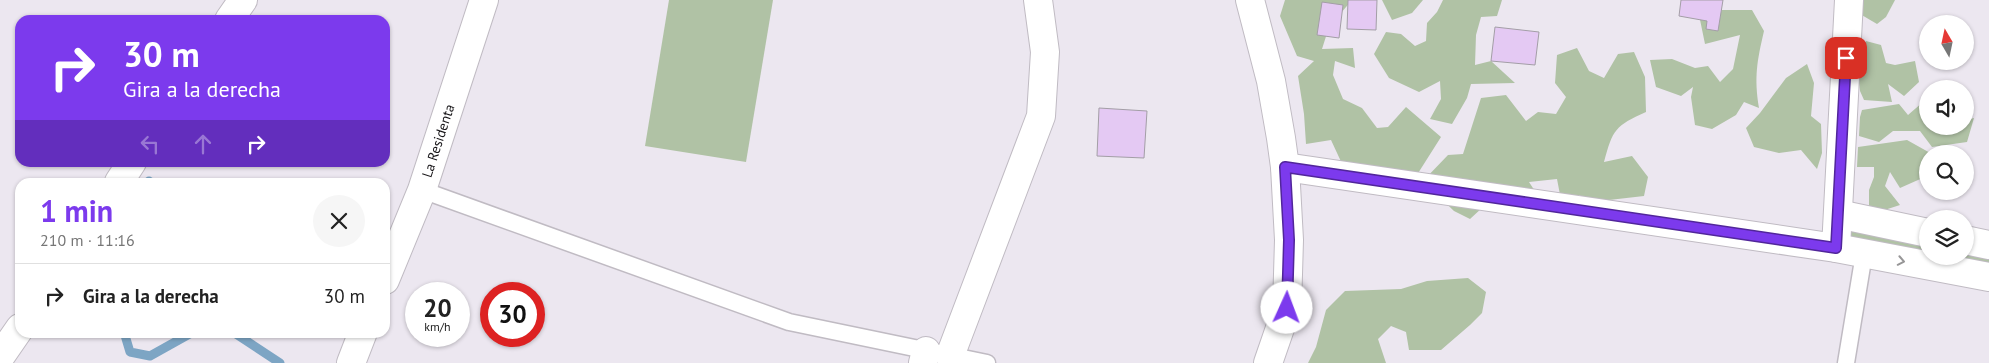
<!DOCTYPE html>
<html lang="es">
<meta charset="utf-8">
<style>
:root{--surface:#fff;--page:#f6f6f6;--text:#222;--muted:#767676;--line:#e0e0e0;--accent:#7c3aed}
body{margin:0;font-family:"PT Sans",sans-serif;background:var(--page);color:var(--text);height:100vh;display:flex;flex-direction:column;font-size:19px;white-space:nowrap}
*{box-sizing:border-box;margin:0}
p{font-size:16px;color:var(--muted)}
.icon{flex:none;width:28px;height:28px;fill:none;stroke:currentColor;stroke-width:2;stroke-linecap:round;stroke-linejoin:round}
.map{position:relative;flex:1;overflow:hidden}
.drawer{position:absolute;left:15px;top:178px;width:375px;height:160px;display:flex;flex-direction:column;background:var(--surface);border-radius:15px;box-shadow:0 1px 4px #0004}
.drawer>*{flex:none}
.guide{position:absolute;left:15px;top:15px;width:375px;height:152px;border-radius:15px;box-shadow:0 1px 4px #0004;background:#7c3aed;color:#fff;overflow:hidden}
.needle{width:32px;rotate:351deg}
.buttons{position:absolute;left:1919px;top:15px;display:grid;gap:10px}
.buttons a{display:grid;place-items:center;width:55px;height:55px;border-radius:50%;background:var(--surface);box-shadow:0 1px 4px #0004;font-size:25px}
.speed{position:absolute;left:405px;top:282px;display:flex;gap:10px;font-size:25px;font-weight:700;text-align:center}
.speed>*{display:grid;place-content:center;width:65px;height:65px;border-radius:50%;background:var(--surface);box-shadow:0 1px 4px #0004;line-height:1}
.speed small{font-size:12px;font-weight:400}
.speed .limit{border:8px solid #d22;background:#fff;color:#111}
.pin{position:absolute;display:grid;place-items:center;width:42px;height:42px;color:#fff;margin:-21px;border-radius:10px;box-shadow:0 2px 8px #0006}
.me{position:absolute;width:55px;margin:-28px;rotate:2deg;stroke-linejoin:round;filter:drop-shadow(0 0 4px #0008)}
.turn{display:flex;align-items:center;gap:18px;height:105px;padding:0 25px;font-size:22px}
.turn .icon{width:65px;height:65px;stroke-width:2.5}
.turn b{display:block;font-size:35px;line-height:42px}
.lanes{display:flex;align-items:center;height:48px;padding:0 25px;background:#0003;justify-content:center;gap:25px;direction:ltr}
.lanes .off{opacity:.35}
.round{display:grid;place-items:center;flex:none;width:52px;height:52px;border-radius:26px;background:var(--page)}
.head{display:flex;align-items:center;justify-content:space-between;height:85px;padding:0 25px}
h1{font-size:30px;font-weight:600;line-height:38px;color:var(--accent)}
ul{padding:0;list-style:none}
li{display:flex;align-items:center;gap:15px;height:65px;padding:0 25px;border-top:1px solid var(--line)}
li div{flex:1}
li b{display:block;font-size:19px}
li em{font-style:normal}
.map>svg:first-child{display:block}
.green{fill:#b0c2a5}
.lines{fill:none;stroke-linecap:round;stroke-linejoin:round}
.stream{stroke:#7da5c4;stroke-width:9}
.building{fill:#e4c9f3;stroke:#a39ea6}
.lane-casing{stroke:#c0bbc3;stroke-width:19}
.street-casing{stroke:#c0bbc3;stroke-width:30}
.lane{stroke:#fff;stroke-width:16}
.street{stroke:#fff;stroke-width:28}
.oneway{stroke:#979697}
.route-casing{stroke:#51269a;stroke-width:12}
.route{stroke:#7c3aed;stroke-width:9}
.labels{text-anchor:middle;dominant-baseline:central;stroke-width:4;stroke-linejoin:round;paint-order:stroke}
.street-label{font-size:14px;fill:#171518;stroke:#faf4fd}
</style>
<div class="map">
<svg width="1989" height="363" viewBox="0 0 1989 363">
<rect width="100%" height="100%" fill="#ece7f0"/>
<g class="green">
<path d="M669,0H773L746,162L645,146Z"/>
<path d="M1285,0H1352L1329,27L1322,49L1353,48L1355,68L1335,61L1333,75L1343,99L1362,108L1377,128L1388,127L1406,107L1441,137L1408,189L1402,170L1344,168L1331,140L1306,144L1304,114L1298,76L1314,61L1297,56L1280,16Z"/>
<path d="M1382,0H1423L1412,13L1392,20Z"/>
<path d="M1443,0H1502L1497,16L1481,17L1476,35L1475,65L1491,61L1515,83L1471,84L1467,98L1452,124L1430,119L1441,99L1440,81L1419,92L1389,78L1374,54L1386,32L1401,34L1415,46L1426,41L1427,23L1437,12Z"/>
<path d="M1862,0H1895L1886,17L1877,24L1860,14Z"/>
<path d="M1698,10H1752L1764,31C1757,61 1754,77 1759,108L1744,102L1736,115L1712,129L1695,125L1691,97L1693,87L1681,96L1656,87L1650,60L1672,59L1695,68L1708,66L1720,82L1733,69L1740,35L1705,44Z"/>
<path d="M1866,41L1881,45L1886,63L1895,65L1915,61L1919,82L1904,96L1888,84L1892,102L1864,100L1860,91L1856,60Z"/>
<path d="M1577,48L1589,71L1604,78L1618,54L1634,52L1645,77L1646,112C1615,126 1613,129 1604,162L1632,156L1648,177L1644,196L1609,200L1616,228L1589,222L1580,195L1561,200L1557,179L1529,182L1542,202L1495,196L1470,219L1454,211L1423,181L1448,155L1463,154L1481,98L1506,95L1526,121L1538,112L1556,114L1566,97L1555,83L1557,55Z"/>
<path d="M1807,64L1814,83L1811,116L1821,124L1822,153L1817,169L1801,150L1779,153L1754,147L1746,128L1760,113L1786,78Z"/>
<path d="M1923,102L1927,105L1928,126H1965V120L1974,118L1967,142L1932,147L1920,131H1893L1879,142L1859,136L1860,117L1862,110L1899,104L1908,115Z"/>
<path d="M1907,140L1932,154H1928L1927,176L1900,188L1890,172L1885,186L1900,205L1869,215V190L1874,177V167H1857L1858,147Z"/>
<path d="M1847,229L1927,242L1928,256H1965V249L1989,254V270L1850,241Z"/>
<path d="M1468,278L1486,292L1482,313L1470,325L1441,350H1409L1406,332L1391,326L1378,339L1386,363H1308L1316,347L1326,310L1345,291L1401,289L1427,281Z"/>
</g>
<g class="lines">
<g class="stream">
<path d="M149,181V182"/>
<path d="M124,332L130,352L150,356L193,332"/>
<path d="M233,332L280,363"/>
</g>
</g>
<g class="building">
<path d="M1348,0H1377L1376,30L1347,29Z"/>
<path d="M1681,0H1723L1718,31L1706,29L1707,21L1679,16Z"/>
<path d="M1322,2L1343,5L1339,38L1317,35Z"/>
<path d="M1495,27L1539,32L1535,65L1491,61Z"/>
<path d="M1099,108L1147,111L1144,158L1097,156Z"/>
</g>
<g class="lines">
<defs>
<g id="lane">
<path d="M422,190L789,322L987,363"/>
<path d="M1846,363L1864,254"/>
</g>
<g id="street">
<path d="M1250,0L1271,81L1281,138L1285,167L1289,240L1287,308L1268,363"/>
<path d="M229,20L243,0"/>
<path d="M1285,167L1836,248L1989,277"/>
<path d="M119,182L132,162"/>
<path d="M1838,214L1928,233"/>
<path d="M1965,240L1989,245"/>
<path d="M1836,248L1849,0"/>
<path id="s1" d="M385,280L422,190L484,0"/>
<path d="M950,356L1041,116L1045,52L1038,0"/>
<path d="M0,357L20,328"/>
<path d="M351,363L363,332"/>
<path d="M923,363L926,351"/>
</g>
</defs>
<use href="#lane" class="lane-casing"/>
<use href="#street" class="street-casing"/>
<use href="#lane" class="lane"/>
<use href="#street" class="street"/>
</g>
<defs><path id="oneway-chevron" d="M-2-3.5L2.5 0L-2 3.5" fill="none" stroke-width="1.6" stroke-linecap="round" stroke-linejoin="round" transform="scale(1.25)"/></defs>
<use class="oneway" href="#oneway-chevron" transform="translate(1901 261) rotate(11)"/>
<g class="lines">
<defs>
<path id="route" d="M1287,308L1289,240L1285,167L1836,248L1846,58"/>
</defs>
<use href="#route" class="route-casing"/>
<use href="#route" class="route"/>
</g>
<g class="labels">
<g class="street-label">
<text stroke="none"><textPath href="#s1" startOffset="149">La Residenta</textPath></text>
</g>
</g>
</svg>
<div class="buttons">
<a><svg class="needle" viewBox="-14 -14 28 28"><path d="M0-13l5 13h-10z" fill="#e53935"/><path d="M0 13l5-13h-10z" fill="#767676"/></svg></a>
<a><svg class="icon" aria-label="sound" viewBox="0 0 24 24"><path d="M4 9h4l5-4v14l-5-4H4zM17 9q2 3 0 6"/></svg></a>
<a><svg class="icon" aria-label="search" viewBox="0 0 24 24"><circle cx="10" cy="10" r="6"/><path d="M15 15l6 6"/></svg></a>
<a><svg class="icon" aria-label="layers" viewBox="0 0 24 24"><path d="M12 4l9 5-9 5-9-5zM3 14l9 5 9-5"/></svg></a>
</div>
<div class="speed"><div>20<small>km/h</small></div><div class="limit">30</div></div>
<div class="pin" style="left:1846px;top:58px;background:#d93025"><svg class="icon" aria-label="arrive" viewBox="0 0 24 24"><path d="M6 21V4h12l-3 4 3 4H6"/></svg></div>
<svg class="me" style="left:1287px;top:308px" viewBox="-20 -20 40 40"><circle r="19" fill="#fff"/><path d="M0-13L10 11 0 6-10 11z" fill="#7c3aed"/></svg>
<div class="guide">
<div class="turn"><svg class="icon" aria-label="right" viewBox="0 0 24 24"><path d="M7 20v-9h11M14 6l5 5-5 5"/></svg><div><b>30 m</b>Gira a la derecha</div></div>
<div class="lanes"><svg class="icon off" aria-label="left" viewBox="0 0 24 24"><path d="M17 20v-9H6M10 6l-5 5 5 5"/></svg><svg class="icon off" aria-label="ahead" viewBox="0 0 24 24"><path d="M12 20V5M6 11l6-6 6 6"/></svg><svg class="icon" aria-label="right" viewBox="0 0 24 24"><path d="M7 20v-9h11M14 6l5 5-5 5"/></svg></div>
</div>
<section class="drawer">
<div class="head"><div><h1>1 min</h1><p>210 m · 11:16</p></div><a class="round"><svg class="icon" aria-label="close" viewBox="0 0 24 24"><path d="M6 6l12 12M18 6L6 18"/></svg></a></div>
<ul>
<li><svg class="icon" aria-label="right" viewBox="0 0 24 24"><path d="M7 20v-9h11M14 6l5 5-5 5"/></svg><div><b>Gira a la derecha</b></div><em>30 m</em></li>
</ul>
</section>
</div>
